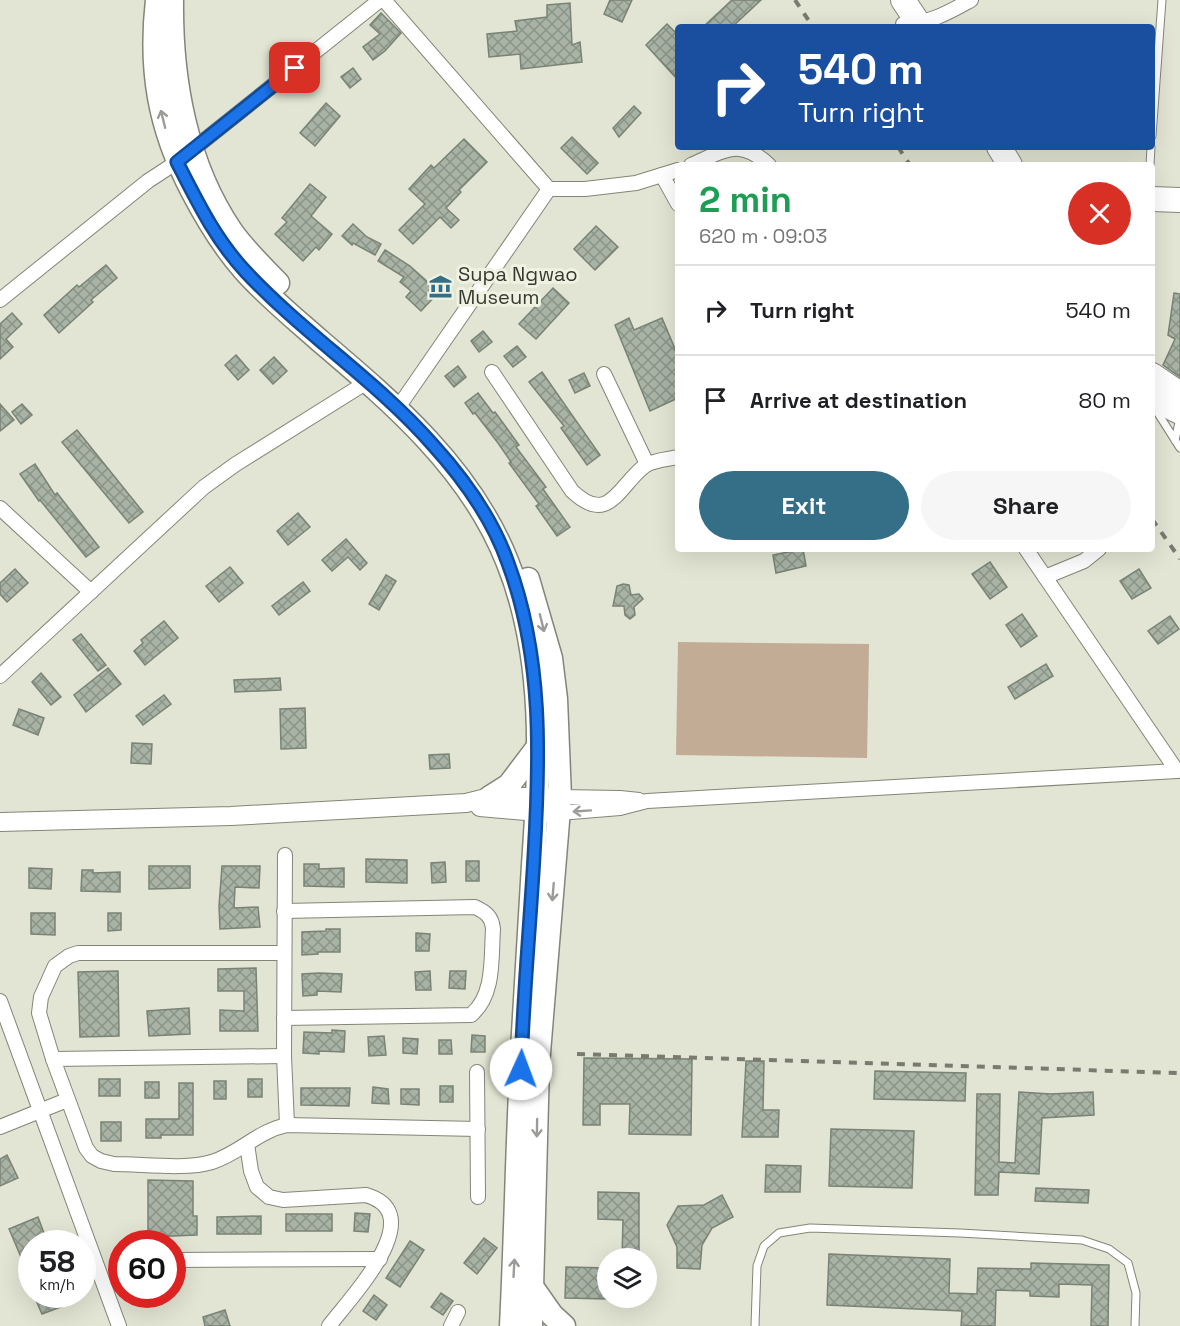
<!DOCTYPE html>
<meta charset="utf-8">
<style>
:root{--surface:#fff;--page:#f6f6f6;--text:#202124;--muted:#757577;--line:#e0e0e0;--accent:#356e87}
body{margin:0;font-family:"Space Grotesk",sans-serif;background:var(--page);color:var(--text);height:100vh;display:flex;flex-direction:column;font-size:22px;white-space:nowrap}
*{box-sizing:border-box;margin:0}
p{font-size:20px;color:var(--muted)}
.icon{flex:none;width:33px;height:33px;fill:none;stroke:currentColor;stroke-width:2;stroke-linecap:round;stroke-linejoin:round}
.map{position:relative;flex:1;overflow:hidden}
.panel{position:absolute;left:675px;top:162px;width:480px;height:390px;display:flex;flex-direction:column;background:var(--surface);border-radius:6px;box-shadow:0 6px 24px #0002}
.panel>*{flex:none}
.banner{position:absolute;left:675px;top:24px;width:480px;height:126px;border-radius:6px;box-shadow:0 6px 24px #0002;background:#1a4fa0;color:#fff;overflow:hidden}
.buttons{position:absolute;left:597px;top:1248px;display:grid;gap:12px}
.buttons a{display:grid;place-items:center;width:60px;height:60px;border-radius:50%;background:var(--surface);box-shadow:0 6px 24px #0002;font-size:30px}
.speed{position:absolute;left:18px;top:1230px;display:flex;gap:12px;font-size:30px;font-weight:700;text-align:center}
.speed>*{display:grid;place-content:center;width:78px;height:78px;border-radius:50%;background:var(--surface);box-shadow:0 6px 24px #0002;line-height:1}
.speed small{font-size:15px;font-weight:400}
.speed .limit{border:9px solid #d22;background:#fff;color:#111}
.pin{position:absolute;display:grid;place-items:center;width:51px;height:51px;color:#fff;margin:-26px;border-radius:12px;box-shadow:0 3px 9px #0006}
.me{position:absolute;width:66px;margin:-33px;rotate:2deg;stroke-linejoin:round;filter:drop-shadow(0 0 4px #0008)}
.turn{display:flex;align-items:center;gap:21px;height:126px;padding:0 24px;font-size:27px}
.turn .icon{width:78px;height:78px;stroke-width:2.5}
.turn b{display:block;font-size:42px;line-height:51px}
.round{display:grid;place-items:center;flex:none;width:63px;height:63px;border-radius:32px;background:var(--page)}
.summary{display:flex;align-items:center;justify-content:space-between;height:102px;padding:0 24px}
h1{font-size:36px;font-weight:700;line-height:45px;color:#1e9e55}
.primary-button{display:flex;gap:12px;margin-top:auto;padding:12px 24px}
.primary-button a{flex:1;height:69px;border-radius:36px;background:var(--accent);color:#fff;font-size:24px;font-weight:700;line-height:69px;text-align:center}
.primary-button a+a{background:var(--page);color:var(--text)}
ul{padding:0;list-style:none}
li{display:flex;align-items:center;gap:18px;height:90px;padding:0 24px;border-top:2px solid var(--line)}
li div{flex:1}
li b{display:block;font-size:22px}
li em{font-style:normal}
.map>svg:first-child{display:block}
.green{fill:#c3ac95}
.building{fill:url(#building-cross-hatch);stroke:#798376;stroke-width:1.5}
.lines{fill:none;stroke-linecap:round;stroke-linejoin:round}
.service-casing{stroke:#838676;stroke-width:9}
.minor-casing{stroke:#838676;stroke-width:16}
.tertiary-casing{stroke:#838676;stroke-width:20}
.primary-casing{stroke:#838676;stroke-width:25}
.trunk-casing{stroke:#838676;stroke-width:26}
.service{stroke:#fff;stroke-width:7}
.minor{stroke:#fff;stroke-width:14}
.tertiary{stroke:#fff;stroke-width:18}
.primary{stroke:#fff;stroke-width:22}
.trunk{stroke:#fff;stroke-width:24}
.rail{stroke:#7a7b70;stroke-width:4;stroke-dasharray:8 8;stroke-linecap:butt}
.oneway{stroke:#9b9c98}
.route-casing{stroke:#114b97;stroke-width:15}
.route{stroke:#1a73e8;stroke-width:10}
.labels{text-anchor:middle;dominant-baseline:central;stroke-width:6;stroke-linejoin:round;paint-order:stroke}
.poi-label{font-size:20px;fill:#373831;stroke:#eff2e1;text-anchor:start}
</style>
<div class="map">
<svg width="1180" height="1326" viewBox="0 0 1180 1326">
<defs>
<pattern id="building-cross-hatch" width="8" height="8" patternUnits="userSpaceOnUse" patternTransform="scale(1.5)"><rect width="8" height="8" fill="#a8b3a5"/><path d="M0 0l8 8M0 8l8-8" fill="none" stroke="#8a9387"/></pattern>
</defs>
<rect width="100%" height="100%" fill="#e2e5d3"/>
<path class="green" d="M678,642L869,644L867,758L676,755Z"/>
<g class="building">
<path d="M610,0H632L622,22L604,14Z"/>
<path d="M732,0H761L732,27H703Z"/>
<path d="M570,3L572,45L580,42L582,62L521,69L520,54L489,57L487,34L517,31L515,21L547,17V5Z"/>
<path d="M381,13L401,33L385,51L373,60L363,47L380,34L370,25Z"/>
<path d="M667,24L678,35V80L646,45Z"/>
<path d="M353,68L361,79L350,88L341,77Z"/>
<path d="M326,103L340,116L315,146L300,133Z"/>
<path d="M634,106L641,113L619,137L613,128Z"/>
<path d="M572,137L598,163L587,174L561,148Z"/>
<path d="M464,139L487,162L459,190L461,192L446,208L459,220L451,228L440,217L413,244L399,230L425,204L409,189L431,165L434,168Z"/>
<path d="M310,184L326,197L311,216L332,234L319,250L316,247L303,261L275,234L287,222L282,218Z"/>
<path d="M353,224L367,237L381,244L375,255L353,243L352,245L342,236Z"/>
<path d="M596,226L618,247L595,270L574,249Z"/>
<path d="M385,250L410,266L439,292L421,311L406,297L411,291L400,282L404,277L378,261Z"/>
<path d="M106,265L117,278L91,300L93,302L59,333L44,315L77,285L79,287Z"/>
<path d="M553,288L569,303L536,339L519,324Z"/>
<path d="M1174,293L1180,294V377L1163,365L1175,339L1168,335Z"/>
<path d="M12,313L22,324L6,339L13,347L0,359V324Z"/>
<path d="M629,318L634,330L662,318L678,356V398L650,411L615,325Z"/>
<path d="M483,331L492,342L479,352L471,341Z"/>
<path d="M517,346L526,357L513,367L504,356Z"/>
<path d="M236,355L249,370L238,380L225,365Z"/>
<path d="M274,357L287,371L273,384L260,370Z"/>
<path d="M458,366L466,377L454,387L445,376Z"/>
<path d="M542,372L600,455L587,465L561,428L564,426L529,382Z"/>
<path d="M584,373L590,386L575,393L569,380Z"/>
<path d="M478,393L493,413L495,412L519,445L516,447L546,487L543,489L570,527L557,536L536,506L539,504L509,463L511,462L498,443L475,413L473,414L465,403Z"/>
<path d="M0,404L14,420L0,431Z"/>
<path d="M22,404L32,415L21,424L12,412Z"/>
<path d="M77,430L143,512L129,523L62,442Z"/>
<path d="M35,464L55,495L57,493L99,547L86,557L40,500L39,501L20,474Z"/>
<path d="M298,513L310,527L288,545L277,531Z"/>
<path d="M346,539L367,563L360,570L348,557L332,571L322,560Z"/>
<path d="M803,549L806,566L776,573L773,555Z"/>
<path d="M990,562L1007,587L990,599L972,574Z"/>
<path d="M230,567L243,583L219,602L206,586Z"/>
<path d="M15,569L28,583L7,602L0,594V583Z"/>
<path d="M1139,569L1151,588L1132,599L1120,581Z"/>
<path d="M386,575L396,581L379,610L369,604Z"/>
<path d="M303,582L310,591L279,615L272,606Z"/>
<path d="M623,584L629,585L631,595L639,594L643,599L634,607L635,615L630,619L625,615L624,606H613L617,586Z"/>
<path d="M1022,614L1037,636L1021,647L1006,625Z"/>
<path d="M1170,616L1179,629L1158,644L1148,631Z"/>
<path d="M164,621L178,638L145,665L134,651L143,643L141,640Z"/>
<path d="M81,634L106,665L98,671L73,640Z"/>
<path d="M1046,664L1053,676L1015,699L1008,687Z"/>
<path d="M108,668L121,684L86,712L74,695Z"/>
<path d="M41,673L61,697L51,705L32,682Z"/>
<path d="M280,678L281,690L235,692L234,680Z"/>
<path d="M164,695L171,704L143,725L136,716Z"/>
<path d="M305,708L306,748L281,749L280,709Z"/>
<path d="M19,709L44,718L38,735L13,725Z"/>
<path d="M132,743L152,744L151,764L131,763Z"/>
<path d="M449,754L450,768L430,769L429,755Z"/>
<path d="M366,859L407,860V883L366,882Z"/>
<rect x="466" y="861" width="13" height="20"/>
<path d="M445,862L446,882L432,883L431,863Z"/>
<path d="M304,864H319V869L344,868V887L304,886Z"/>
<path d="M149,866H190V888L149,889Z"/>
<path d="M222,866H260L259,888L235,887L234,908L258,907L260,927L220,929L219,906Z"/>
<path d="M29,868L52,869L51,889L29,888Z"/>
<path d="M82,870H93V873L120,872V892L81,891Z"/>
<path d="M31,913H55V935L31,934Z"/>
<path d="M108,913H121V930L108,931Z"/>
<path d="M326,929H340V952H318V954L302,955V932L326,931Z"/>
<path d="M416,933L430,934L429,951H416Z"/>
<path d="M256,968L258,1031H220V1010L244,1011V991H218V969Z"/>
<path d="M118,971L119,1036L80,1037L78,972Z"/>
<path d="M430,971L431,990H416L415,972Z"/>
<path d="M450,971H466L465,989L449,988Z"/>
<path d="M319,973L342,974L341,992L317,991V995L303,996L302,974Z"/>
<path d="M189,1008L190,1034L149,1036L147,1011Z"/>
<path d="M332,1030L345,1031L344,1052L319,1051V1054L303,1053L304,1032L332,1033Z"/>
<path d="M472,1035L485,1036V1052H471Z"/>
<path d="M384,1036L386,1055L369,1056L368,1037Z"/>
<path d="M403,1038L418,1039L417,1054L403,1053Z"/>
<path d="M439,1040H451L452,1054H439Z"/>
<path d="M584,1058L692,1059L691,1135L629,1134L630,1104H600V1125H583Z"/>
<path d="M746,1061H764L763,1110H779L778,1137H742Z"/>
<path d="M875,1071L966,1073L965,1101L874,1099Z"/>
<rect x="99" y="1079" width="21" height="17"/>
<rect x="248" y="1079" width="14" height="18"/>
<rect x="214" y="1081" width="12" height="18"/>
<rect x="145" y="1082" width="14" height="16"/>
<path d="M179,1083H193V1135H161V1138H146V1119H179Z"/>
<rect x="440" y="1086" width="13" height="16"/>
<path d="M373,1087L388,1089L389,1104L372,1103Z"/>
<path d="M301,1088H350L349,1106L301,1105Z"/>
<path d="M401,1089H419V1105L401,1104Z"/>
<path d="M1019,1092L1051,1094L1093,1092L1094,1115L1042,1118L1039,1174L999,1172L998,1195H975L977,1094H1000L999,1162L1015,1163Z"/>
<rect x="101" y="1122" width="20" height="19"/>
<path d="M831,1129L914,1131L912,1188L829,1186Z"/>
<path d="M7,1155L18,1178L0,1186V1159Z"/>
<path d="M766,1165L801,1166L800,1192H765Z"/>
<path d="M148,1180L193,1181V1216H197V1235L148,1237Z"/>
<path d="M1036,1188L1089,1190L1088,1203L1035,1201Z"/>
<path d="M598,1192L639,1193V1258H622L623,1220L598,1219Z"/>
<path d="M722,1195L733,1217L712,1228L702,1245L700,1269L677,1268V1247L667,1225L678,1206L704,1205Z"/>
<path d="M355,1213L370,1214L368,1232L354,1231Z"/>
<rect x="286" y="1214" width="46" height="17"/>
<path d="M261,1216V1234H217V1217Z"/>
<path d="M38,1217L48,1244H32V1252L21,1257L9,1229Z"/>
<path d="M484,1238L497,1248L477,1274L464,1263Z"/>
<path d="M410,1241L424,1250L400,1287L386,1278Z"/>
<path d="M829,1254L950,1259L949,1293L977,1294L978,1268L1031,1269V1263L1109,1265L1108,1326H1091L1092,1285L1059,1284V1297L1030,1296V1291L996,1290L995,1326H961L962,1311L827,1305Z"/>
<path d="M566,1267L608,1268V1299L565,1298Z"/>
<path d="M441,1293L453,1301L443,1315L431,1307Z"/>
<path d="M44,1294H68L71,1303L42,1314L35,1298Z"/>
<path d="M374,1295L387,1305L376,1320L363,1311Z"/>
<path d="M225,1310L230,1326H205L203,1317Z"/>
</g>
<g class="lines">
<defs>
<g id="service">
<path d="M1152,136L1162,0"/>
<path d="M1150,165L1151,147"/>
<path d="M1154,407L1180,448"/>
<path d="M1175,440L1180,418"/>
<path d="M755,1326L757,1266L764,1246L779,1233L810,1228L960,1233L1082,1240L1109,1249L1128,1263L1136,1293L1135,1326"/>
</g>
<g id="minor">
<path d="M384,0L549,189H585L636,183L678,170"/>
<path d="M903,24C929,24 949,12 971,0"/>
<path d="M691,165C724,151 739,137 769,165"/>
<path d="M662,175L678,204"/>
<path d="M0,300L148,181L177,162L380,0"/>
<path d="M492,372L572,491C610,527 619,484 646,465C654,460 669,459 678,457"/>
<path d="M604,374L647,464"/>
<path d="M397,409L549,189"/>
<path d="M0,508L91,592"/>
<path d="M1026,549L1177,771"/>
<path d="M1045,577L1084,561L1099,549"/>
<path d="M0,676L204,487L236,464L367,382"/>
<path d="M560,797L620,798L639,800"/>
<path d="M559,813L620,808L647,801L1177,771"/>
<path d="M285,855L284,1056L287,1125"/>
<path d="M284,953H78L69,956L55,966L41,997L39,1013L53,1059L86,1148L92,1156L101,1161L114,1164C143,1164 186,1170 212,1162C240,1153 258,1131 287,1125L478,1129"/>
<path d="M0,1001L119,1326"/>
<path d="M284,1018L471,1015C495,995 491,958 493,929C492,917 486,912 475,907L284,911"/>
<path d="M53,1059L284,1056"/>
<path d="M477,1072L478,1197"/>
<path d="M0,1127L67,1100"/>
<path d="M247,1144L251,1171L257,1187L269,1197L283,1200L366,1195C432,1214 349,1299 329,1326"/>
<path d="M172,1260L380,1259"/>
<path d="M451,1326L458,1312"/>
</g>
<g id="tertiary">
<path d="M480,807L548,813"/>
<path d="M0,822L231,816L466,803L490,797H549"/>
</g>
<g id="primary">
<path d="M157,0C149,70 159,128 192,191C207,220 223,246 244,270C267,296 294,318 319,340C393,403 470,468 507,561C546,656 540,764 533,865C530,921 526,977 523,1033C517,1131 516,1228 511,1326"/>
<path d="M172,0C171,80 186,165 232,232C245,250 262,267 278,283"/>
<path d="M528,579L551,658L556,699L560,797L538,1065L531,1326"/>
<path d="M490,797L509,785L537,748"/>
<path d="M533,1288L552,1315L564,1326"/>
</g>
<g id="trunk">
<path d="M903,0L921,27"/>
<path d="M999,147L1010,165"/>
<path d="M1152,199L1180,200"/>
<path d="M1152,375L1180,394"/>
<path d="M1152,398L1180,412"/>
</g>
</defs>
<use href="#service" class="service-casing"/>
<use href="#minor" class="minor-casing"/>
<use href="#tertiary" class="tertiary-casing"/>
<use href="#primary" class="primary-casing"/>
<use href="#trunk" class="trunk-casing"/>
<use href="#service" class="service"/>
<use href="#minor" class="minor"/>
<use href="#tertiary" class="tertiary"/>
<use href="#primary" class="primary"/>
<use href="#trunk" class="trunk"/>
<g class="rail">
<path d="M795,0L813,27"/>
<path d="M898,147L910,165"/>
<path d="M1152,519L1180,559"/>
<path d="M577,1054L1180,1073"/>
</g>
</g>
<defs><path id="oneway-shaft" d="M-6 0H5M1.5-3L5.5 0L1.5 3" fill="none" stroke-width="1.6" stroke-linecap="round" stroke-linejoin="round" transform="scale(1.5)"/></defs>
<g class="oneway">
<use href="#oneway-shaft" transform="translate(163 119) rotate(-104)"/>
<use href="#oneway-shaft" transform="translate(542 623) rotate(76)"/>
<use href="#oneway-shaft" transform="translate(582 811) rotate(176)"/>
<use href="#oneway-shaft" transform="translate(553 892) rotate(95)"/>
<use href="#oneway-shaft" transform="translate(537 1128) rotate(91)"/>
<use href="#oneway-shaft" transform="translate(514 1268) rotate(-87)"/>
</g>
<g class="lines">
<defs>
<path id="route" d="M295,68L177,162C197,201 215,239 246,272C304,334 377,381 433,445C463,478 493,520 508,563C543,657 540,757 534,856C530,927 523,998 521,1069"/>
</defs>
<use href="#route" class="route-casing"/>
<use href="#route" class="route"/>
</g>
<defs>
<symbol id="museum-bare" viewBox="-9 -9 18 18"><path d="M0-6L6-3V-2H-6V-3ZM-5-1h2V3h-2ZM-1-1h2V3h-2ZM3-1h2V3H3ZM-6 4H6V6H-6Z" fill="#356e87" stroke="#eff2e1" stroke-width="2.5" paint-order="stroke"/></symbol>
</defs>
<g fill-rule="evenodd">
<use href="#museum-bare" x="424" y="270" width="33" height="33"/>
</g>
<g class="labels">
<g class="poi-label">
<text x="458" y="274">Supa Ngwao<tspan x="458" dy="23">Museum</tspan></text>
</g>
</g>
</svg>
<div class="buttons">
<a><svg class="icon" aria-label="layers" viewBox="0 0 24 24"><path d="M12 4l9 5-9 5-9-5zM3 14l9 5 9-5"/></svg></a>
</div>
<div class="speed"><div>58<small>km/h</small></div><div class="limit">60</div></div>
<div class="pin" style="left:295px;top:68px;background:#d93025"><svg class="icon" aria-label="arrive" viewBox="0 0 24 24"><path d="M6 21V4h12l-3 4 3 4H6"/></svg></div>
<svg class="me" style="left:521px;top:1069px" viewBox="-20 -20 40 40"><circle r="19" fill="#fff"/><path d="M0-13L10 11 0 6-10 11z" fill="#1a73e8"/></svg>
<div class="banner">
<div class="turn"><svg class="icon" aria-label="right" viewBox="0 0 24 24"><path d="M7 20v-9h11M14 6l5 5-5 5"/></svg><div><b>540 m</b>Turn right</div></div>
</div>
<section class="panel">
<div class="summary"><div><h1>2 min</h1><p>620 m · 09:03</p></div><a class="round" style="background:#d93025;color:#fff"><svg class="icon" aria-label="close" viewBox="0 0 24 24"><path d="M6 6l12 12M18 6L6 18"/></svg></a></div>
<ul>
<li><svg class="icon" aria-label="right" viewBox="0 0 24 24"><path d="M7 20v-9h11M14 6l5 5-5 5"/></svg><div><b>Turn right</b></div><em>540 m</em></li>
<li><svg class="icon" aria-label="arrive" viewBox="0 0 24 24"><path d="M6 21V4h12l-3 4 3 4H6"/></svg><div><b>Arrive at destination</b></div><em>80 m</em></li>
</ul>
<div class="primary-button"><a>Exit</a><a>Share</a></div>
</section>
</div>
